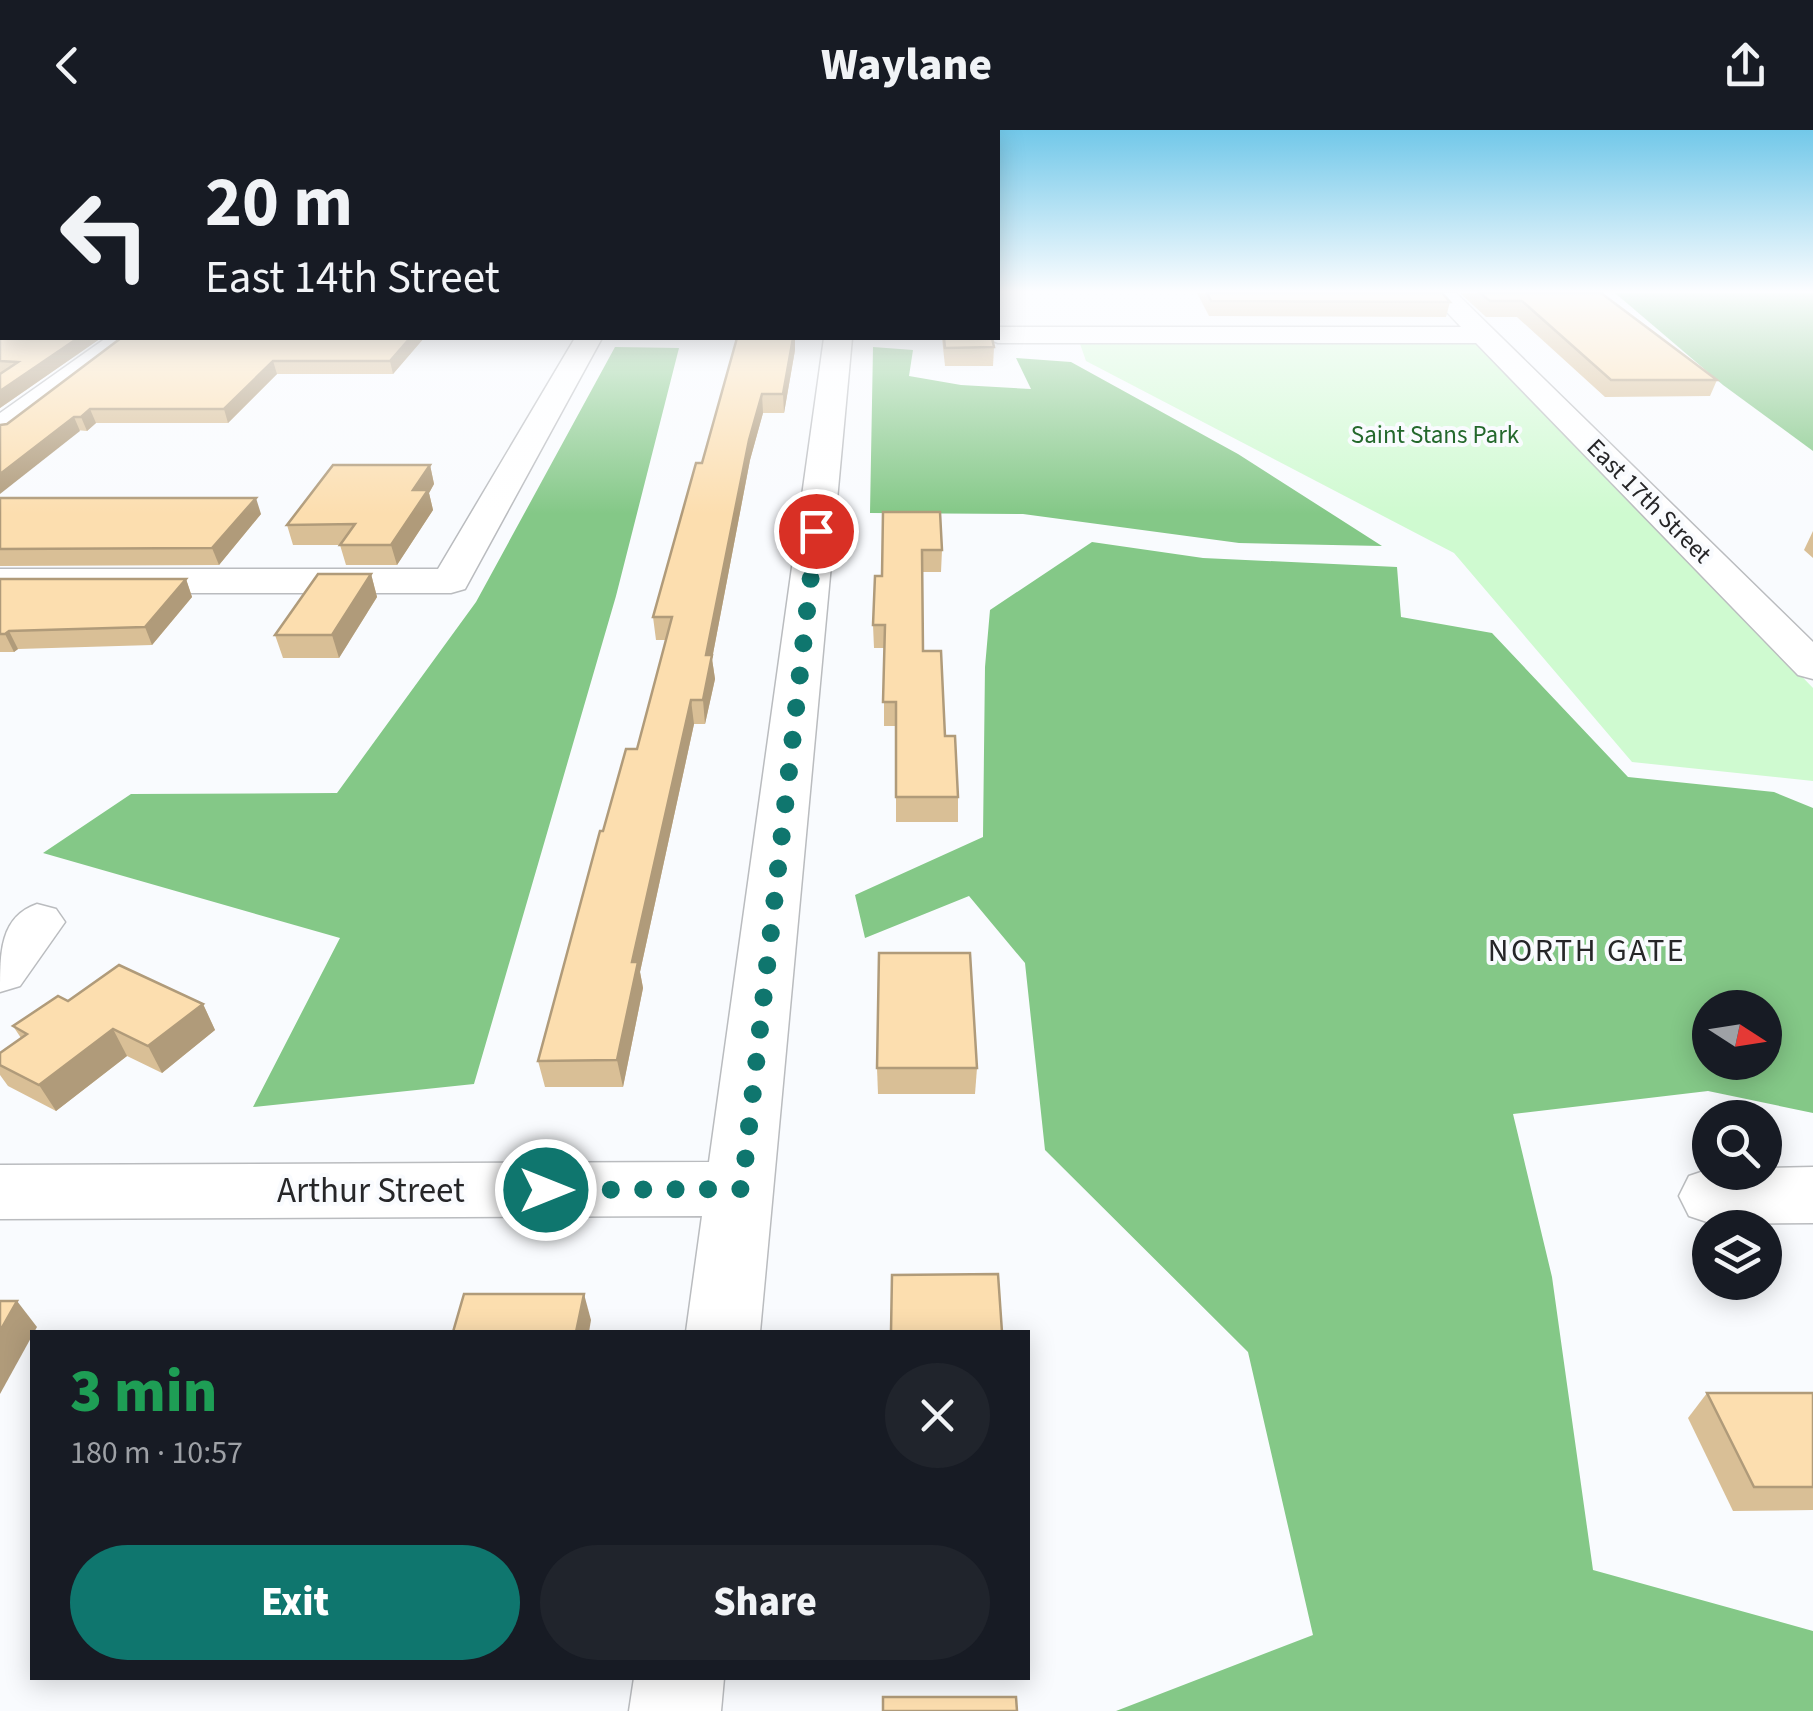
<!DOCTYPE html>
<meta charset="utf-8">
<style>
:root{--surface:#171b24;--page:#20242c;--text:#f1f3f6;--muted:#9ea1a6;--accent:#0f766e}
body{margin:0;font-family:"Source Sans 3",sans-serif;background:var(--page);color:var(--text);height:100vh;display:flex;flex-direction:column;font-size:38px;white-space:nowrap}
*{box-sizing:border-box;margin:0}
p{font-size:32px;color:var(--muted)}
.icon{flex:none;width:55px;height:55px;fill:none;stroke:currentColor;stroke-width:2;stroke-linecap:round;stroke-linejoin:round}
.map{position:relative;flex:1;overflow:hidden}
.side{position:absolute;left:30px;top:1200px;width:1000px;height:350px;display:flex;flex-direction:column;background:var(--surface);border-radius:0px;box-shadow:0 5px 25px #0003}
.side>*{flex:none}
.guide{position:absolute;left:0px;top:0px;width:1000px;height:210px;box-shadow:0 5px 25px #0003;background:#171b24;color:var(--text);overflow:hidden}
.needle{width:65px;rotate:102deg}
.tools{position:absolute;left:1692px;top:860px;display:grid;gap:20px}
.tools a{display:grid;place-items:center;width:90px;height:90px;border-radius:50%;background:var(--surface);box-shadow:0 5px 25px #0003;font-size:50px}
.pin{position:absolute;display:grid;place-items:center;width:85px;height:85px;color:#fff;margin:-42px;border:5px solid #fff;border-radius:50%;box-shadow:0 2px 10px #0007}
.me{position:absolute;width:110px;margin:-55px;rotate:90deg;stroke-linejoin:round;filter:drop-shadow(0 0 8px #0008)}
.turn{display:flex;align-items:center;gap:35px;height:210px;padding:0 40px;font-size:45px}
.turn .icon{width:130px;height:130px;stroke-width:2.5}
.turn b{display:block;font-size:70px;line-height:85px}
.round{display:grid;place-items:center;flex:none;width:105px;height:105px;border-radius:52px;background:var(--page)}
.overview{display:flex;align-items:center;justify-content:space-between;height:170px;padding:0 40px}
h1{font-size:60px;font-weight:800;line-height:75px;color:#1e9e55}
.action{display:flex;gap:20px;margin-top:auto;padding:20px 40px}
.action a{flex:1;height:115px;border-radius:60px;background:var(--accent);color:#fff;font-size:40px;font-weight:800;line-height:115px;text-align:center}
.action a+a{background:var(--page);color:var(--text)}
header{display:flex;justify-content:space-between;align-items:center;height:130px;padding:0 40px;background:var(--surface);font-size:45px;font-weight:800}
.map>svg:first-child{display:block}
.green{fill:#cffad0}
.forest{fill:#84c887;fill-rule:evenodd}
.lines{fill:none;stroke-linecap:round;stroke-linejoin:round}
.minor-casing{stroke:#babcbf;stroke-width:3}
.minor{fill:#fff;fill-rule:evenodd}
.wall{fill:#d9bf96}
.shaded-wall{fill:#b09b7a}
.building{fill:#fcdeaf;stroke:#b09b7a;stroke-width:2.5}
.route{stroke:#0f766e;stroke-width:18;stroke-dasharray:0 32.4}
.labels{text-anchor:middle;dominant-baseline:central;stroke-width:8;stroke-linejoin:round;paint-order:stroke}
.far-park-label{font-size:25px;fill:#24682c;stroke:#f9fbfe}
.far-street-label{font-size:25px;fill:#262628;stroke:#f9fbfe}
.neighbourhood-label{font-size:32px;letter-spacing:2.5px;fill:#262628;stroke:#f9fbfe}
.near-street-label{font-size:35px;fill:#262628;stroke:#f9fbfe}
</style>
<header><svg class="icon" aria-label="back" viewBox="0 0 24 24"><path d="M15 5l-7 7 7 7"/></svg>Waylane<svg class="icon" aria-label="share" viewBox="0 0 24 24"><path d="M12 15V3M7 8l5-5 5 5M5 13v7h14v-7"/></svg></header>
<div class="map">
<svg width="1813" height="1581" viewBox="0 0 1813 1581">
<rect width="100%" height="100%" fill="#f9fbfe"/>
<path class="green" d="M1078,208L1477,209L1813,558V651L1632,632L1454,423L1086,231Z"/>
<g class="forest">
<path d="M1615,163H1813V321L1723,255Z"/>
<path d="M615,217L679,218L616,466L474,954L253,977L340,808L43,723L131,664L337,663L476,472Z"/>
<path d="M873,217L913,220L909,246L961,255L1031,259L1016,228L1071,232L1238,324L1382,416L1239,413L1023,384L870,383Z"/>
<path d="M1092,412L1203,428L1397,437L1401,487L1492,503L1628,647L1774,662L1813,678V983L1708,961L1513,984L1552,1147L1593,1440L1813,1501V1581H1116L1313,1505L1248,1222L1045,1020L1025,833L969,766L865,808L855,765L983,707L985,537L990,480ZM1710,878H1765V932H1710Z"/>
</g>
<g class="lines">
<defs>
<g id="minor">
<path d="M1429,163H1456L1813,512V549L1798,545L1476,213H998L986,208H998V197H1461Z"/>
<path d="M106,208H137L11,305L0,308V283Z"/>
<path d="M575,208H602L465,459L451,463H0V439H438Z"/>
<path d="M824,208H852L760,1202H686L702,1086L0,1089V1035L709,1032Z"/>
<path d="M37,774L56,779L65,792L20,856L0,862C0,822 0,787 37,774Z"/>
<path d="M1813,1037V1093L1713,1094L1689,1086L1679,1066L1689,1046L1710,1039V1042H1765V1038Z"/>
<path d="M634,1548H724L721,1581H629Z"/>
</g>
</defs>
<use href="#minor" class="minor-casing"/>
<use href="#minor" class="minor"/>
</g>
<g class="wall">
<path d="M1197,163H1442L1450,172L1446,187L1209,186Z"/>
<path d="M1460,163H1601L1717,250L1710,266L1605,267L1517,187H1486Z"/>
<path d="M0,200L101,208L0,278Z"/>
<path d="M121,208H424L393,244H277L228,293H96L87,301L7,294Z"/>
<path d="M942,208H992L994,217L993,236H945Z"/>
<path d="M795,220L784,283H763L750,330L712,529L715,549L705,594H694L640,842L643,858L623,957H545L538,931L603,701L637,619L666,510H656L653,487L702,333Z"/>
<path d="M430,335L434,354L429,363L433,380L397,435H346L340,415H293L287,395Z"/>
<path d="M0,368L261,384L219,435L0,436Z"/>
<path d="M883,382L942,420L941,442H922L923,521L945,606L958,667V692H896V596H884V518H874L873,495L882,446Z"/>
<path d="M1813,401V428L1804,420Z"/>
<path d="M371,444L377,467L339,528H283L275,505Z"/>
<path d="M0,449H186L192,467L152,515L18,519L14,522H0Z"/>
<path d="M68,871L203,874L215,900L162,943L127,926L56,981L8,956L0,945V923L21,908L13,896Z"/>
<path d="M877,938H977L975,964H878Z"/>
<path d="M1707,1263H1813V1380L1733,1381L1688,1288Z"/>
</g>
<g class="shaded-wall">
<path d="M78,208H101L0,278V261Z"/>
<path d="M410,208H424L393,244L390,231Z"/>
<path d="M793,208H795V220L784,283L783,264Z"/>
<path d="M273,231L277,244L228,293L224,279Z"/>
<path d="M762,264L763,283L750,330L712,529L715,549L705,594L703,570L706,525L749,310Z"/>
<path d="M90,279L96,293L87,301L81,287Z"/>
<path d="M74,287L80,301L0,364V344Z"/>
<path d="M430,335L434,354L429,363L433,380L397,435L391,415L413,360Z"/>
<path d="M256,368L261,384L219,435L212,418Z"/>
<path d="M371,444L377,467L339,528L332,505Z"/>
<path d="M186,449L192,467L152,515L145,497Z"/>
<path d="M9,501L18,519L14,522L5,504Z"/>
<path d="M691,570L694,594L640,842L643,858L623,957L617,930L632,832Z"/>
<path d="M203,874L215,900L162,943L148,916Z"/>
<path d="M113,899L127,926L56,981L39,955Z"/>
<path d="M584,1164L591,1190L589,1202H576Z"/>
<path d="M17,1171L37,1197L0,1264V1201Z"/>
</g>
<g class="building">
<path d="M0,163H2V194L0,192Z"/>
<path d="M1207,163H1442L1450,172L1211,171Z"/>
<path d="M1480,163H1601L1717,250H1611L1522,171H1490Z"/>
<path d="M2,199V208H78L0,261V244L18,232L0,231V200Z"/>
<path d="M121,208H410L390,231H273L224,279H90L81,287H74L0,344V295L7,294Z"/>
<path d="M737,208H793L783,264H762L749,310L706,525H712L703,570H691L632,832H638L617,930L538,931L600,701H603L626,619H637L672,487H653L696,333H702Z"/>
<path d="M944,208H992L994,217L945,218Z"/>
<path d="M333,335H430L413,360H428L391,415H340L355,394L287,395Z"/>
<path d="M0,368H256L212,418L0,419Z"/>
<path d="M883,382H940L942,420H922L923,521H941L945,606H955L958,667H896V572H883L885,495H873L875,446H882Z"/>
<path d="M318,444H371L332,505H275Z"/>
<path d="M0,449H186L145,497L9,501L5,504H0Z"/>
<path d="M879,823H970L977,938H877Z"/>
<path d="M119,835L203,874L148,916L113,899L39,955L0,935V923L27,904L13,896L58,866L68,871Z"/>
<path d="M998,1144L1002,1202H891L892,1145Z"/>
<path d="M464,1164H584L576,1202H453Z"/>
<path d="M0,1171H17L0,1201Z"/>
<path d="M1707,1263H1813V1357H1754Z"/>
<path d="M883,1567H1016L1017,1581H883Z"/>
</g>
<linearGradient id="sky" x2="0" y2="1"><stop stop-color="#72c8e9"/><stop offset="0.42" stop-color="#fcfdff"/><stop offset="1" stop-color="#fcfdff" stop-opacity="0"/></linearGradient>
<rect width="1813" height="384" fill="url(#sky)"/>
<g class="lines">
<path class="route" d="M546,1060L742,1059L816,401"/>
</g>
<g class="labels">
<g class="far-park-label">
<text x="1435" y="305">Saint Stans Park</text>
</g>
<g class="far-street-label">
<text transform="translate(1649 371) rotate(45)">East 17th Street</text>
</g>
<g class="neighbourhood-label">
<text x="1587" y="821">NORTH GATE</text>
</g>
<g class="near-street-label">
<text x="371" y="1061">Arthur Street</text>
</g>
</g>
</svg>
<div class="tools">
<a><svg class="needle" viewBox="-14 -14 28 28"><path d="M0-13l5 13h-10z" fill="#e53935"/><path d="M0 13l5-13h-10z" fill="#9ea1a6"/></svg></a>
<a><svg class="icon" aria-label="search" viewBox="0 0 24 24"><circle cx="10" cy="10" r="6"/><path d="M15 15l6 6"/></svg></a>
<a><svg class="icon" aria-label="layers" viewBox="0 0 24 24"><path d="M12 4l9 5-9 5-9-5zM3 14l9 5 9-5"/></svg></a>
</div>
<div class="pin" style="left:816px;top:401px;background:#d93025"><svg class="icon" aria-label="arrive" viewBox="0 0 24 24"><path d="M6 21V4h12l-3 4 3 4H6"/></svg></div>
<svg class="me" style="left:546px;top:1060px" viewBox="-20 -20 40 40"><circle r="17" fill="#0f766e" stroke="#fff" stroke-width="3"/><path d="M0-11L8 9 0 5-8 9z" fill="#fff"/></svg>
<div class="guide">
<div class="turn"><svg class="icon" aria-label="left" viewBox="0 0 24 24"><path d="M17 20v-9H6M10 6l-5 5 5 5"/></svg><div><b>20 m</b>East 14th Street</div></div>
</div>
<section class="side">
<div class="overview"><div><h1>3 min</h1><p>180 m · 10:57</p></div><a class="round"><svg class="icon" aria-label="close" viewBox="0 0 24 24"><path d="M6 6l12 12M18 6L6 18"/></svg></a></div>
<div class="action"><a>Exit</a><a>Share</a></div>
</section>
</div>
